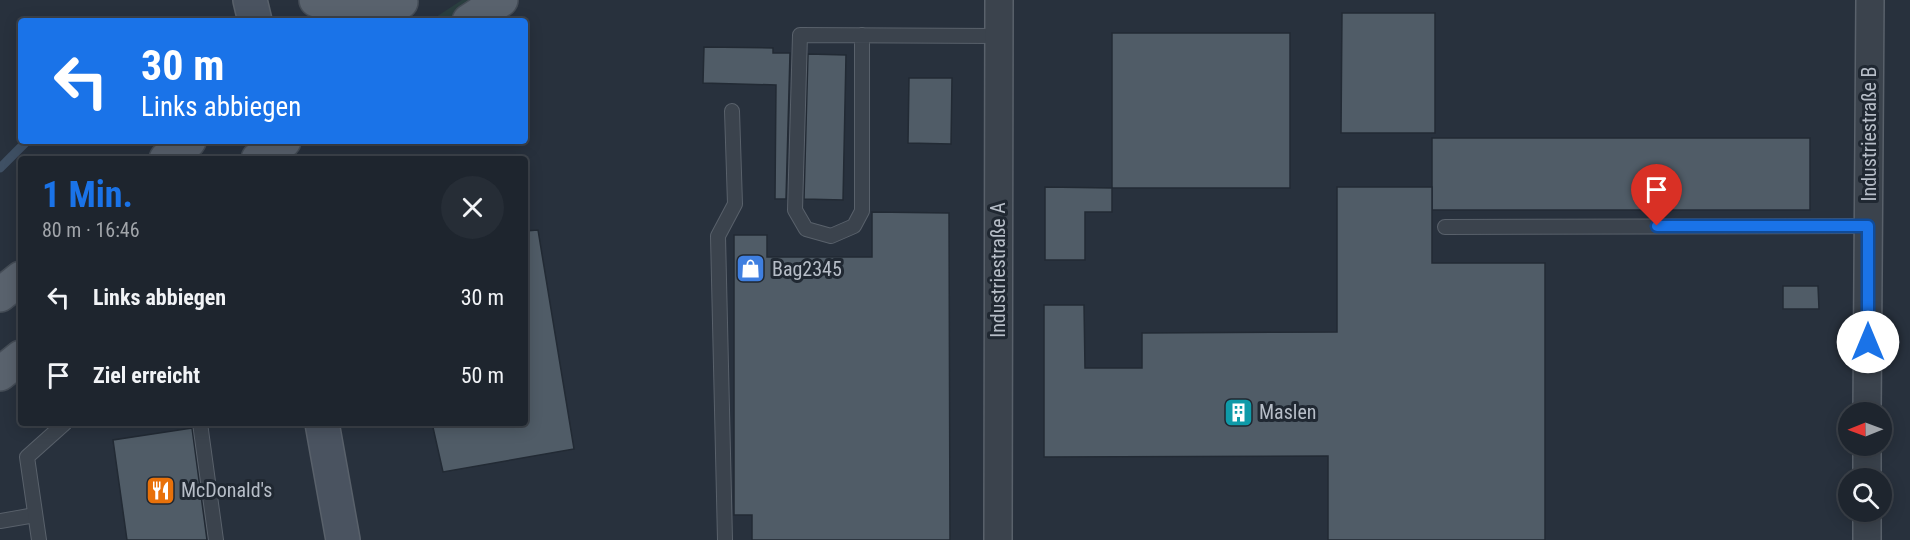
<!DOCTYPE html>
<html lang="de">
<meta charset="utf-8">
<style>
:root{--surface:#1e252e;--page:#262d36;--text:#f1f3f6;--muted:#a1a5aa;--line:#3c424a;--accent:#1a73e8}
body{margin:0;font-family:"Roboto Condensed",sans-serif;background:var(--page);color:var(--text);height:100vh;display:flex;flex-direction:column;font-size:22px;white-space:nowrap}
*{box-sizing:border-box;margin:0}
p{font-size:20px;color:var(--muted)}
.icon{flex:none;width:33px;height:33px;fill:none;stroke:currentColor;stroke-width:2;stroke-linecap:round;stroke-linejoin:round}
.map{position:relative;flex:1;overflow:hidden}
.side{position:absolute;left:18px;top:156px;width:510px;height:270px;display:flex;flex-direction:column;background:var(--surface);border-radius:6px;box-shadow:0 3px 15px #0003,0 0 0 2px var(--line)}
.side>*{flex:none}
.top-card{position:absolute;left:18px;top:18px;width:510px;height:126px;border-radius:6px;box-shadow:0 3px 15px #0003,0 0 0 2px var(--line);background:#1a73e8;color:#fff;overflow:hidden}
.needle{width:39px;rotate:269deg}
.controls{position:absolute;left:1838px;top:402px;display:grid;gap:12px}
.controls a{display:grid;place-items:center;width:54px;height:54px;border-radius:50%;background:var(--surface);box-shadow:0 3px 15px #0003,0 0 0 2px var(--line);font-size:30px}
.pin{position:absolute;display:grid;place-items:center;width:51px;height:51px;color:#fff;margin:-62px -26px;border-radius:50% 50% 50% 0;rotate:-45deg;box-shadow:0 0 6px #0007}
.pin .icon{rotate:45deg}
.me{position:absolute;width:66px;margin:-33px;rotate:0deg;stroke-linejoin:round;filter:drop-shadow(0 0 4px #0008)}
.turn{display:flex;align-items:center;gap:21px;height:126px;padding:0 24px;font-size:27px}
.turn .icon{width:78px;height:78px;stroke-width:2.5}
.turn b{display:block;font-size:42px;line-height:51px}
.round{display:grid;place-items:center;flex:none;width:63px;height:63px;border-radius:32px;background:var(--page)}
.headline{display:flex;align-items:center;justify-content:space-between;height:102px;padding:0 24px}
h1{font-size:36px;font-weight:700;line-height:45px;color:var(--accent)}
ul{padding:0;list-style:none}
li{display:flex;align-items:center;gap:18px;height:78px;padding:0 24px}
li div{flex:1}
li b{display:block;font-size:22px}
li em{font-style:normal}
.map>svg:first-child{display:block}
.green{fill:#2a3e3f}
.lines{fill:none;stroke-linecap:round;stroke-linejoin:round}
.stream{stroke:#3f5064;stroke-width:9}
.building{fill:#505c67;stroke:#222a34;stroke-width:1.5}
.lane-casing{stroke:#59616b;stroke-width:16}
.street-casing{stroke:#59616b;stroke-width:30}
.secondary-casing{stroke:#59616b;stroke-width:36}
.primary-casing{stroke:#444c56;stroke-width:36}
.lane{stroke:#3b434d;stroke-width:14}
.street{stroke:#3b434d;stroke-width:27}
.secondary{stroke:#4a5360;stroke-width:33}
.primary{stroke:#59626d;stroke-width:33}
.route-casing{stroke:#114b97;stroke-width:15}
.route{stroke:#1a73e8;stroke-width:10}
.labels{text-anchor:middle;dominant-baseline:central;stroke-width:6;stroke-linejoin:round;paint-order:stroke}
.street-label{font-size:20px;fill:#b7bec8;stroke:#202832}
.poi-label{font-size:20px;fill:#b7bec8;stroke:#202832;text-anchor:start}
</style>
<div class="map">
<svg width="1910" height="540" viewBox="0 0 1910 540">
<rect width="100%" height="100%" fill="#28313d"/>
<path class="green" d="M462,0H477L445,21H430Z"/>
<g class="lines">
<path class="stream" d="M0,168L27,141"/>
</g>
<g class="building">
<path d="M1342,13H1435V133H1341Z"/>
<rect x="1112" y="33" width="178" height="155"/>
<path d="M704,47L773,48V53H790L786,199H775L776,85L703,83Z"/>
<path d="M808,54L846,55L843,200L804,199Z"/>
<path d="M909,78H952L951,144L908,143Z"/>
<rect x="1432" y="138" width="378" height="72"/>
<path d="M1045,187L1112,188V212H1085V260H1045Z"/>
<path d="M1337,187H1432V263H1545V540H1328V456L1044,457V305H1084L1085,368H1142V333L1337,332Z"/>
<path d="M872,212L949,213L950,540H752V515H734V235H767V257H872Z"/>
<path d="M538,230L574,449L443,472L432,423H525V231Z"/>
<path d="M1783,286H1818L1819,309H1783Z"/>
<path d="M192,428L207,540H127L113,440Z"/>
</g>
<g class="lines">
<defs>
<g id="lane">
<path d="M862,35V211L854,226L831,236L806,229L795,210L800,35L997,36"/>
<path d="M1445,227L1868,226"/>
<path d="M200,423L216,540"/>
<path d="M0,521L35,515"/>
<path d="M39,540L27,457L65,423"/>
<path d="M725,540L718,236L735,204L732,111"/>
</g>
<g id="street">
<path d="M1867,412L1870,0"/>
<path d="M1867,478V446"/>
<path d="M998,540L999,0"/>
<path d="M1867,540V512"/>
</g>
<g id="secondary">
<path d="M250,0L255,21"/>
<path d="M322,423L343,540"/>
</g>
<g id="primary">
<path d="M316,0C343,11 372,4 401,2"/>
<path d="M469,21L501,0"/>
<path d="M166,159L189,141"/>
<path d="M258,159L284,141"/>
<path d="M0,295L21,278"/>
<path d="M0,374L21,357"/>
</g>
</defs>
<use href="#lane" class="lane-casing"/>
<use href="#street" class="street-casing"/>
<use href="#secondary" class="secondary-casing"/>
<use href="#primary" class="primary-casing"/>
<use href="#lane" class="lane"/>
<use href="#street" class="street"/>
<use href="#secondary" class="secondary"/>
<use href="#primary" class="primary"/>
</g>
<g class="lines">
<defs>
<path id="route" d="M1657,226H1868V342"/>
</defs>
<use href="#route" class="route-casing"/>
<use href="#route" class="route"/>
</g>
<defs>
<symbol id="shop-square" viewBox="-11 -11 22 22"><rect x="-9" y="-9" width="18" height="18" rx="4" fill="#3f7fe0" stroke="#202832"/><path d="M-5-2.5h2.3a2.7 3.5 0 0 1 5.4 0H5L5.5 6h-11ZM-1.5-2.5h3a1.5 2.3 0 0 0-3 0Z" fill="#fff"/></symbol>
<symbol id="building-square" viewBox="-11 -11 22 22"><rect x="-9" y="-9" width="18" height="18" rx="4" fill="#0f9aa8" stroke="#202832"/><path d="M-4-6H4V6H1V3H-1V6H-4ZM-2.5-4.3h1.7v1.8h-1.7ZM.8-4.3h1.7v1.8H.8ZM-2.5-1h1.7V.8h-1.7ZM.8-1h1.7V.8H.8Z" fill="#fff"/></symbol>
<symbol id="restaurant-square" viewBox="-11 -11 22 22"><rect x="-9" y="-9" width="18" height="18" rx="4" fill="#e8710a" stroke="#202832"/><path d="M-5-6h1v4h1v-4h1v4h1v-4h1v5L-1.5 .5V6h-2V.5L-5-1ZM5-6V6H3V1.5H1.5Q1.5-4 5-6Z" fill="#fff"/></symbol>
</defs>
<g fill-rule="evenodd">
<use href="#shop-square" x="734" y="252" width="33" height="33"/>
<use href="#building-square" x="1222" y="396" width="33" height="33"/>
<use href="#restaurant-square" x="144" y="474" width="33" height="33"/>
</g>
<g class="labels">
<g class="street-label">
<text transform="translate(1869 134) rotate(-90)">Industriestraße B</text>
<text transform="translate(998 270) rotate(-90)">Industriestraße A</text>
</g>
<g class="poi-label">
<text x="772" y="269">Bag2345</text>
<text x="1259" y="412">Maslen</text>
<text x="181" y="490">McDonald's</text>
</g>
</g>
</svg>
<div class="controls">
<a><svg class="needle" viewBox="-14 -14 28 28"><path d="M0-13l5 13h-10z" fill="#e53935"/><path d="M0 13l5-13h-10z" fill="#a1a5aa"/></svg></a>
<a><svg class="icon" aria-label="search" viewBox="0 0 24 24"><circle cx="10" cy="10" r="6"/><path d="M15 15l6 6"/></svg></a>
</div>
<div class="pin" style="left:1657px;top:226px;background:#d93025"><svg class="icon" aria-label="arrive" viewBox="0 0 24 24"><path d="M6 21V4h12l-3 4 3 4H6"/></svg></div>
<svg class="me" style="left:1868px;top:342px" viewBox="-20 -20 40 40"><circle r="19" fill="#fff"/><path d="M0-13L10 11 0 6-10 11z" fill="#1a73e8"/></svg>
<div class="top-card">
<div class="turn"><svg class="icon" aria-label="left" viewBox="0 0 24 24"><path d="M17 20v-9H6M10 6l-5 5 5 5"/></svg><div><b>30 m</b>Links abbiegen</div></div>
</div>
<section class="side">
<div class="headline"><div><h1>1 Min.</h1><p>80 m · 16:46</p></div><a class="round"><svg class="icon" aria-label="close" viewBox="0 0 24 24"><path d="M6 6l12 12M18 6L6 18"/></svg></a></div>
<ul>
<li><svg class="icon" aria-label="left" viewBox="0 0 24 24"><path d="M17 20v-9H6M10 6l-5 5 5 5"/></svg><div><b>Links abbiegen</b></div><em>30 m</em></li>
<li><svg class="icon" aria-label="arrive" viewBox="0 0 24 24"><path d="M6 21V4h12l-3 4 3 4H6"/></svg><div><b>Ziel erreicht</b></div><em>50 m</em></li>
</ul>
</section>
</div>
